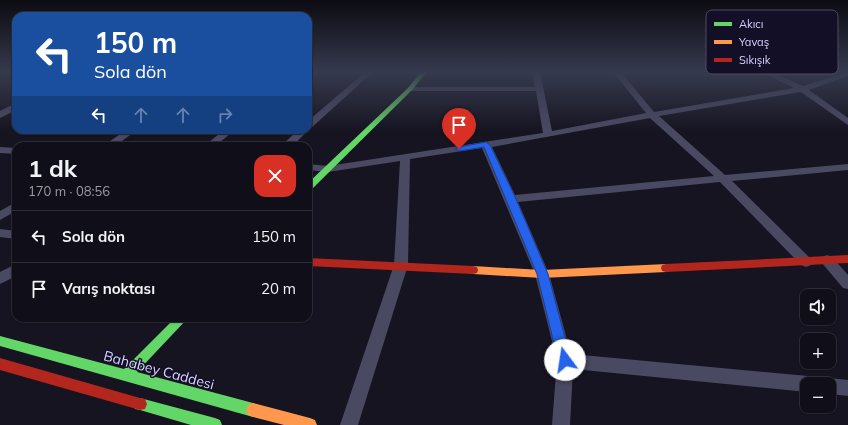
<!DOCTYPE html>
<html lang="tr">
<meta charset="utf-8">
<style>
:root{--surface:#100f19;--page:#191822;--text:#f1f3f6;--muted:#9c9ca2;--line:#302f38}
body{margin:0;font-family:Mulish,sans-serif;background:var(--page);color:var(--text);height:100vh;display:flex;flex-direction:column;font-size:15px;white-space:nowrap}
*{box-sizing:border-box;margin:0}
p{font-size:13px;color:var(--muted)}
.icon{flex:none;width:22px;height:22px;fill:none;stroke:currentColor;stroke-width:2;stroke-linecap:round;stroke-linejoin:round}
.map{position:relative;flex:1;overflow:hidden}
.panel{position:absolute;left:12px;top:142px;width:300px;height:180px;display:flex;flex-direction:column;background:var(--surface);border-radius:12px;box-shadow:0 1px 3px #0004,0 0 0 1px var(--line)}
.panel>*{flex:none}
.hud{position:absolute;left:12px;top:12px;width:300px;height:122px;border-radius:12px;box-shadow:0 1px 3px #0004,0 0 0 1px var(--line);background:#1a4fa0;color:#fff;overflow:hidden}
.fabs{position:absolute;left:800px;top:289px;display:grid;gap:8px}
.fabs a{display:grid;place-items:center;width:36px;height:36px;border-radius:8px;background:var(--surface);box-shadow:0 1px 3px #0004,0 0 0 1px var(--line);font-size:20px}
.pin{position:absolute;display:grid;place-items:center;width:34px;height:34px;color:#fff;margin:-41px -17px;border-radius:50% 50% 50% 0;rotate:-45deg;box-shadow:0 0 4px #0007}
.pin .icon{rotate:45deg}
.me{position:absolute;width:44px;margin:-22px;rotate:346deg;stroke-linejoin:round;filter:drop-shadow(0 0 3px #0008)}
.turn{display:flex;align-items:center;gap:14px;height:84px;padding:0 16px;font-size:18px}
.turn .icon{width:52px;height:52px;stroke-width:2.5}
.turn b{display:block;font-size:28px;line-height:34px}
.lanes{display:flex;align-items:center;height:38px;padding:0 16px;background:#0003;justify-content:center;gap:20px;direction:ltr}
.lanes .off{opacity:.35}
.round{display:grid;place-items:center;flex:none;width:42px;height:42px;border-radius:12px;background:var(--page)}
.overview{display:flex;align-items:center;justify-content:space-between;height:68px;padding:0 16px}
h1{font-size:24px;font-weight:700;line-height:30px}
ul{padding:0;list-style:none}
li{display:flex;align-items:center;gap:12px;height:52px;padding:0 16px;border-top:1px solid var(--line)}
li div{flex:1}
li b{display:block;font-size:15px}
li em{font-style:normal}
.map>svg:first-child{display:block}
.lines{fill:none;stroke-linecap:round;stroke-linejoin:round}
.street{fill:#4a4962;fill-rule:evenodd}
.fast{fill:#63d668;fill-rule:evenodd}
.slow{fill:#ff974d;fill-rule:evenodd}
.jam{fill:#b3261e;fill-rule:evenodd}
.route{fill:#2563eb;stroke:#184099}
.labels{text-anchor:middle;dominant-baseline:central;stroke-width:3;stroke-linejoin:round;paint-order:stroke}
.near-street-label{font-size:14px;fill:#d9d4ff;stroke:#130f26}
.key{fill:#130f26;stroke:#4e4a67;stroke-width:1}
.key-label{font-size:11px;fill:#d9d4ff}
</style>
<div class="map">
<svg width="848" height="425" viewBox="0 0 848 425">
<rect width="100%" height="100%" fill="#161421"/>
<g class="lines">
<g class="street">
<path d="M310,72H318L308,80V74Z"/>
<path d="M365,72H373L311,128L308,129V121Z"/>
<path d="M532,72H540L552,131L646,113L613,72H621L654,112L794,88L761,72H771L803,86L848,72V76L809,90L848,118V125L801,92L659,116L725,175L848,164V170L732,181L811,259L813,262L811,265L806,267L801,265L720,182L518,202L549,274L571,354L808,376L814,378L817,384H807V392L573,369L570,425H552L557,361L535,274L482,148L410,159L408,265L358,425H340L394,265L400,161L328,172L308,170V164L328,166L543,133L536,91H410L406,89L410,87H535ZM650,118L714,176L515,195L492,147Z"/>
<path d="M16,103V110L0,118V111Z"/>
<path d="M308,129L309,130L307,132L292,146H281L298,130Z"/>
<path d="M126,130H137L115,146H103Z"/>
<path d="M224,130H235L215,146H204Z"/>
<path d="M0,147L16,148V154L0,153Z"/>
<path d="M16,202V211L0,220V211Z"/>
<path d="M0,229L16,231V239L0,237Z"/>
<path d="M827,255L832,257L848,275V289L843,288L822,263L820,260L822,257Z"/>
<path d="M16,264V276L0,284V272Z"/>
<path d="M829,378L848,380V396L829,394V384H821L823,380Z"/>
</g>
<g class="fast">
<path d="M421,72H427L412,90L311,190L308,191V183L408,88Z"/>
<path d="M175,318H188L137,372L253,403L258,405L260,410L258,415L253,417L0,346V336L124,369Z"/>
<path d="M140,398L215,418L220,420L222,425H191L140,410L135,409L133,404L135,399Z"/>
</g>
<g class="slow">
<path d="M666,264L670,265L671,268L670,271L666,272L542,278L473,274L469,273L468,270L469,267L473,266L542,270Z"/>
<path d="M253,403L310,418L315,420L317,425H284L253,417L248,415L246,410L248,405Z"/>
</g>
<g class="jam">
<path d="M848,255V263L666,272L662,271L661,268L662,265L666,264Z"/>
<path d="M308,258L473,266L477,267L478,270L477,273L473,274L308,266Z"/>
<path d="M0,358L140,398L145,399L147,404L145,409L140,410L0,370Z"/>
</g>
</g>
<linearGradient id="sky" x2="0" y2="1"><stop stop-color="#0c0b12"/><stop offset="0.55" stop-color="#363a4e"/><stop offset="1" stop-color="#363a4e" stop-opacity="0"/></linearGradient>
<rect width="848" height="131" fill="url(#sky)"/>
<path class="route" d="M486,142L490,145L516,199L548,274L571,360L569,364L565,366L560,364L558,360L537,274L484,147L459,151L455,149L459,147Z"/>
<g class="labels">
<g class="near-street-label">
<text transform="translate(159 370) rotate(15)">Bahabey Caddesi</text>
</g>
</g>
<rect x="706" y="10" width="132" height="64" rx="6" class="key"/>
<rect x="714" y="22" width="18" height="4" fill="#63d668"/>
<rect x="714" y="40" width="18" height="4" fill="#ff974d"/>
<rect x="714" y="58" width="18" height="4" fill="#b3261e"/>
<g class="key-label">
<text x="739" y="28">Akıcı</text>
<text x="739" y="46">Yavaş</text>
<text x="739" y="64">Sıkışık</text>
</g>
</svg>
<div class="fabs">
<a><svg class="icon" aria-label="sound" viewBox="0 0 24 24"><path d="M4 9h4l5-4v14l-5-4H4zM17 9q2 3 0 6"/></svg></a>
<a>+</a>
<a>−</a>
</div>
<div class="pin" style="left:459px;top:149px;background:#d93025"><svg class="icon" aria-label="arrive" viewBox="0 0 24 24"><path d="M6 21V4h12l-3 4 3 4H6"/></svg></div>
<svg class="me" style="left:565px;top:360px" viewBox="-20 -20 40 40"><circle r="19" fill="#fff"/><path d="M0-13L10 11 0 6-10 11z" fill="#2563eb"/></svg>
<div class="hud">
<div class="turn"><svg class="icon" aria-label="left" viewBox="0 0 24 24"><path d="M17 20v-9H6M10 6l-5 5 5 5"/></svg><div><b>150 m</b>Sola dön</div></div>
<div class="lanes"><svg class="icon" aria-label="left" viewBox="0 0 24 24"><path d="M17 20v-9H6M10 6l-5 5 5 5"/></svg><svg class="icon off" aria-label="ahead" viewBox="0 0 24 24"><path d="M12 20V5M6 11l6-6 6 6"/></svg><svg class="icon off" aria-label="ahead" viewBox="0 0 24 24"><path d="M12 20V5M6 11l6-6 6 6"/></svg><svg class="icon off" aria-label="right" viewBox="0 0 24 24"><path d="M7 20v-9h11M14 6l5 5-5 5"/></svg></div>
</div>
<section class="panel">
<div class="overview"><div><h1>1 dk</h1><p>170 m · 08:56</p></div><a class="round" style="background:#d93025;color:#fff"><svg class="icon" aria-label="close" viewBox="0 0 24 24"><path d="M6 6l12 12M18 6L6 18"/></svg></a></div>
<ul>
<li><svg class="icon" aria-label="left" viewBox="0 0 24 24"><path d="M17 20v-9H6M10 6l-5 5 5 5"/></svg><div><b>Sola dön</b></div><em>150 m</em></li>
<li><svg class="icon" aria-label="arrive" viewBox="0 0 24 24"><path d="M6 21V4h12l-3 4 3 4H6"/></svg><div><b>Varış noktası</b></div><em>20 m</em></li>
</ul>
</section>
</div>
